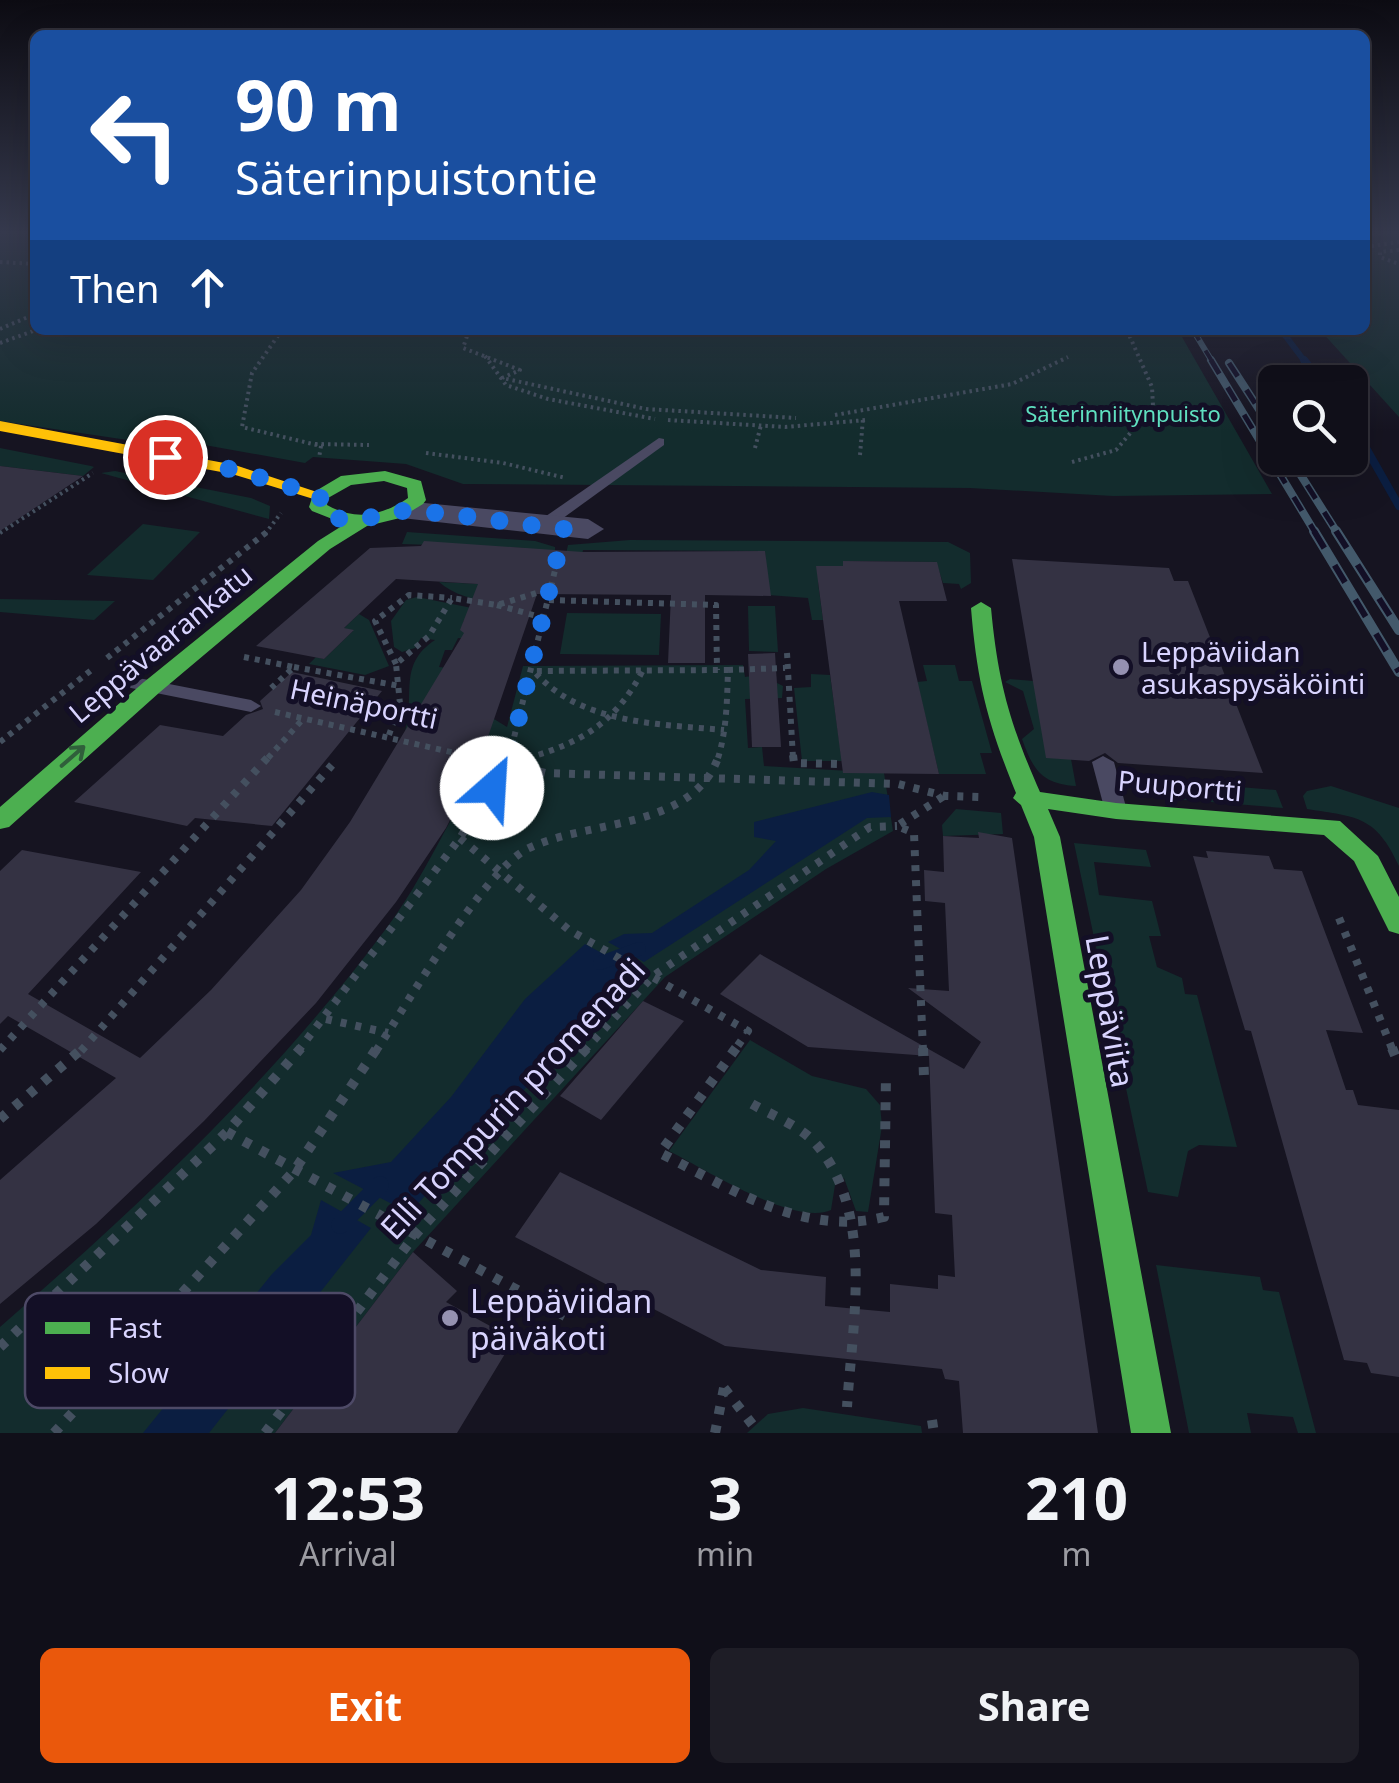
<!DOCTYPE html>
<meta charset="utf-8">
<style>
:root{--surface:#100f19;--page:#1e1d26;--text:#f1f3f6;--muted:#9c9ca2;--line:#302f38;--accent:#ea580c}
body{margin:0;font-family:"Noto Sans",sans-serif;background:var(--page);color:var(--text);height:100vh;display:flex;flex-direction:column;font-size:38px;white-space:nowrap}
*{box-sizing:border-box;margin:0}
p{font-size:32px;color:var(--muted)}
.icon{flex:none;width:55px;height:55px;fill:none;stroke:currentColor;stroke-width:2;stroke-linecap:round;stroke-linejoin:round}
.map{position:relative;height:1433px;overflow:hidden}
.drawer{display:flex;flex-direction:column;background:var(--surface);flex:1}
.drawer>*{flex:none}
.hud{position:absolute;left:30px;top:30px;width:1340px;height:305px;border-radius:15px;box-shadow:0 10px 40px #0002,0 0 0 2px var(--line);background:#1a4fa0;color:#fff;overflow:hidden}
.buttons{position:absolute;left:1258px;top:365px;display:grid;gap:20px}
.buttons a{display:grid;place-items:center;width:110px;height:110px;border-radius:15px;background:var(--surface);box-shadow:0 10px 40px #0002,0 0 0 2px var(--line);font-size:50px}
.pin{position:absolute;display:grid;place-items:center;width:85px;height:85px;color:#fff;margin:-42px;border:5px solid #fff;border-radius:50%;box-shadow:0 2px 10px #0007}
.me{position:absolute;width:110px;margin:-55px;rotate:26deg;stroke-linejoin:round;filter:drop-shadow(0 0 8px #0008)}
.turn{display:flex;align-items:center;gap:35px;height:210px;padding:0 40px;font-size:45px}
.turn .icon{width:130px;height:130px;stroke-width:2.5}
.turn b{display:block;font-size:70px;line-height:85px}
.then{display:flex;align-items:center;height:95px;padding:0 40px;background:#0003;gap:20px;font-size:38px}
.eta{display:flex;justify-content:space-evenly;align-items:center;height:170px;text-align:center}
.eta b{font-size:60px;font-weight:700;line-height:70px}
.button{display:flex;gap:20px;margin-top:auto;padding:20px 40px}
.button a{flex:1;height:115px;border-radius:15px;background:var(--accent);color:#fff;font-size:40px;font-weight:700;line-height:115px;text-align:center}
.button a+a{background:var(--page);color:var(--text)}
.map>svg:first-child{display:block}
.green{fill:#132c2d}
.water{fill:#0b1e41}
.lines{fill:none;stroke-linecap:round;stroke-linejoin:round}
.stream-far3{stroke:#0b1e41;stroke-width:6}
.stream-far2{stroke:#0b1e41;stroke-width:8}
.stream-far1{stroke:#0b1e41;stroke-width:14}
.stream{stroke:#0b1e41;stroke-width:18}
.building{fill:#343243}
.path-far3{stroke:#44505f;stroke-width:4;stroke-dasharray:2.5 4;stroke-linecap:butt}
.path-far2{stroke:#44505f;stroke-width:6;stroke-dasharray:5 6;stroke-linecap:butt}
.path-far1{stroke:#44505f;stroke-width:8;stroke-dasharray:6 9;stroke-linecap:butt}
.path{stroke:#44505f;stroke-width:10;stroke-dasharray:8 11;stroke-linecap:butt}
.lane{fill:#4a4962;fill-rule:evenodd}
.street{fill:#4a4962;fill-rule:evenodd}
.fast{fill:#4caf50;fill-rule:evenodd}
.slow{fill:#ffc107;fill-rule:evenodd}
.rail-far2-casing{stroke:#43596b;stroke-width:6}
.rail-far1-casing{stroke:#43596b;stroke-width:8}
.rail-casing{stroke:#43596b;stroke-width:10}
.rail-far2{stroke:#130f26;stroke-width:4;stroke-dasharray:12;stroke-linecap:butt}
.rail-far1{stroke:#130f26;stroke-width:5;stroke-dasharray:16;stroke-linecap:butt}
.rail{stroke:#130f26;stroke-width:6;stroke-dasharray:20;stroke-linecap:butt}
.oneway{stroke:#305f3b}
.route{stroke:#1a73e8;stroke-width:18;stroke-dasharray:0 32.4}
.poi-dot{fill:#9591b1;stroke:#130f26;stroke-width:4}
.labels{text-anchor:middle;dominant-baseline:central;stroke-width:10;stroke-linejoin:round;paint-order:stroke}
.far-park-label{font-size:22px;fill:#5fe0c0;stroke:#130f26}
.street-label{font-size:28px;fill:#d9d4ff;stroke:#130f26}
.poi-label{font-size:28px;fill:#d9d4ff;stroke:#130f26;text-anchor:start}
.near-street-label{font-size:32px;fill:#d9d4ff;stroke:#130f26}
.near-poi-label{font-size:32px;fill:#d9d4ff;stroke:#130f26;text-anchor:start}
.key{fill:#130f26;stroke:#4e4a67;stroke-width:2.5}
.key-label{font-size:28px;fill:#d9d4ff}
</style>
<div class="map">
<svg width="1399" height="1433" viewBox="0 0 1399 1433">
<rect width="100%" height="100%" fill="#161421"/>
<g class="green">
<path d="M0,231H35V330H1178L1272,494L1113,496L970,488L463,484L406,464L313,457L305,463L171,439L161,445L0,421Z"/>
<path d="M1365,231H1399V417L1320,330H1365Z"/>
<path d="M0,448L91,466L94,467L83,476L0,466Z"/>
<path d="M115,471L251,498L270,506L269,519L101,473Z"/>
<path d="M143,524L200,532L153,580L87,575Z"/>
<path d="M407,532L535,541L555,547V563L544,588C511,605 467,606 439,582L519,586L535,554L524,553L526,548L402,544Z"/>
<path d="M630,540L948,542L970,553L971,583L961,589L959,584L943,583L936,562L843,561V566L818,582L823,620H812L808,598L768,595L765,551L583,550L575,594H557L568,545Z"/>
<path d="M417,597L472,608L463,622L497,624L491,639L458,638L452,650H445L439,667L449,668L432,717L494,719L507,727L523,666L743,665L745,677L751,676L760,687L777,683L783,686L782,698L745,699L748,748L762,747L764,766L884,773L893,831L826,869L665,977L413,1252L275,1433H0V1327C140,1205 274,1079 385,930C428,874 453,805 495,749H469L405,732C416,695 397,665 435,640L421,638L415,648L402,652L394,647L391,621L406,600Z"/>
<path d="M0,599L115,601L94,620L0,612Z"/>
<path d="M748,606H775L778,652L749,651Z"/>
<path d="M567,613L661,614L659,655L560,654Z"/>
<path d="M359,614L369,620L389,666L365,675L309,664L316,657L324,659L353,631L344,628Z"/>
<path d="M923,665H955L959,681H972L992,753H980L986,774H939L917,682L927,681Z"/>
<path d="M811,674L830,675L842,761H802L794,688L811,687Z"/>
<path d="M1010,679L1033,681L1071,759L1076,786C1042,784 1033,770 1022,739L1034,729L1023,691L1005,682Z"/>
<path d="M1134,778L1276,790L1283,808L1138,796Z"/>
<path d="M1331,786L1399,808V866C1376,816 1358,817 1307,809L1303,796L1307,791Z"/>
<path d="M956,809L1001,813L1003,834L943,836L942,825Z"/>
<path d="M1074,843L1146,850L1151,867L1094,862L1099,895L1152,901L1161,936H1149L1157,967L1182,978L1185,994L1197,995L1237,1147L1199,1145L1188,1151L1178,1197L1148,1192Z"/>
<path d="M750,1040L812,1076L866,1089L880,1105L882,1126L868,1212L856,1211L844,1178L835,1185L831,1210C795,1227 703,1168 669,1151Z"/>
<path d="M1156,1265L1260,1277L1263,1290L1279,1292L1316,1433H1298L1293,1417L1247,1413L1251,1433H1189Z"/>
<path d="M803,1408L921,1426L922,1433H747L768,1414Z"/>
</g>
<g class="water">
<path d="M872,792L889,795L891,817L867,818L644,962L608,942L624,934L652,933L749,870L776,841L754,837V822Z"/>
<path d="M585,944L635,971L409,1213L333,1173L391,1162L451,1097L525,999Z"/>
<path d="M321,1200L371,1228L209,1433H143L272,1274L311,1235Z"/>
</g>
<g class="lines">
<path class="stream-far3" d="M1281,330L1306,363"/>
<g class="stream-far2">
<path d="M1304,360L1321,382"/>
<path d="M1350,420L1399,506"/>
</g>
<path class="stream-far1" d="M600,963L639,949"/>
<path class="stream" d="M340,1225L380,1185"/>
</g>
<g class="building">
<path d="M0,466L83,476L0,531Z"/>
<path d="M424,541L583,552L765,551L771,596L705,595V663H668L671,595L537,594L479,763L446,828L396,902L316,1003L204,1121L96,1224L0,1304V1180L116,1078L8,1016L0,1024V871L22,850L141,872L28,994L140,1058L211,990L301,890L350,822L464,633L460,630L478,584L396,579L344,628L354,630L324,659L256,646L370,548L421,546Z"/>
<path d="M1012,559L1169,568L1174,581H1188L1263,773L1118,763L1105,753L1089,761L1046,758Z"/>
<path d="M843,561L937,562L947,601H899L939,774L843,773L816,566H843Z"/>
<path d="M775,653L781,747H752L748,654Z"/>
<path d="M292,672L382,691L272,826L195,818L187,826L74,802L160,725L223,736L246,715L263,709L260,701Z"/>
<path d="M978,832L1012,838L1098,1433H963L959,1381L945,1379L942,1369L725,1346L515,1237L560,1172L761,1270L826,1277L825,1306L890,1312V1284L938,1289V1275L955,1277L952,1215L935,1213L929,1056L808,1047L720,994L760,954L964,1069L981,1042L908,988L949,991L945,903L925,901L924,870L944,872L943,836L979,838Z"/>
<path d="M1206,851L1269,856L1274,869L1302,871L1363,1033L1326,1030L1346,1090H1353L1358,1105L1399,1110V1377L1371,1373L1367,1363L1344,1360L1251,1031L1245,1030L1193,856L1208,858Z"/>
<path d="M643,1001L684,1021L601,1120L560,1096Z"/>
<path d="M413,1252L457,1291L446,1302L514,1339L457,1433H275Z"/>
</g>
<g class="lines">
<g class="path-far3">
<path d="M1365,234L1399,232"/>
<path d="M1365,247L1399,242"/>
<path d="M1399,250L1380,252V257L1399,264"/>
<path d="M0,262L35,264"/>
<path d="M0,329L35,314"/>
<path d="M282,330L252,373L242,427L321,446L319,458"/>
<path d="M469,330L463,348L520,370L502,378L646,409L796,418"/>
<path d="M0,343L36,330"/>
<path d="M485,356L506,385L548,399L655,419"/>
<path d="M835,415L1012,384L1068,357"/>
<path d="M668,420L785,427L866,420"/>
<path d="M315,444L369,445"/>
<path d="M755,448L761,425"/>
<path d="M426,453L503,463L566,478"/>
<path d="M860,455L863,418"/>
<path d="M1072,462L1116,450L1153,406L1152,387L1127,330"/>
<path d="M0,533L93,473"/>
<path d="M265,534L281,513"/>
</g>
<g class="path-far2">
<path d="M549,600L716,605L717,670"/>
<path d="M497,605L544,618"/>
<path d="M787,653L793,758"/>
<path d="M244,657L294,667L267,692"/>
<path d="M107,658L268,531"/>
<path d="M396,664L375,621L409,595L452,598"/>
<path d="M294,667L400,686"/>
<path d="M728,670L785,668"/>
<path d="M275,712L477,758"/>
<path d="M389,735L400,704L396,664L429,636L452,598L497,605L550,589"/>
<path d="M0,742L94,668"/>
<path d="M268,758L303,719"/>
<path d="M509,758L559,554"/>
<path d="M528,758C583,742 616,722 643,670"/>
<path d="M718,758C727,729 727,699 728,670L534,671C579,724 659,724 724,730"/>
</g>
<g class="path-far1">
<path d="M466,755L546,773L898,784L945,796L979,797"/>
<path d="M793,755L794,763L842,764"/>
<path d="M512,762L536,755"/>
<path d="M460,838L569,930L748,1031L734,1051"/>
<path d="M1339,918L1393,1051"/>
<path d="M326,1019L388,1033"/>
<path d="M0,1050L270,755"/>
<path d="M81,1051L332,765"/>
<path d="M298,1051L460,838L510,755"/>
<path d="M376,1051C407,1004 484,871 527,849C587,819 694,831 719,755"/>
<path d="M584,1051L653,976L870,827L897,826"/>
<path d="M923,1051L914,833L897,826L944,796"/>
</g>
<g class="path">
<path d="M736,1048L660,1153C730,1188 803,1237 884,1217L886,1074"/>
<path d="M923,1048L924,1077"/>
<path d="M1392,1048L1399,1065"/>
<path d="M752,1104C773,1116 801,1126 817,1145C875,1215 852,1324 847,1407"/>
<path d="M0,1119L83,1048"/>
<path d="M227,1132L565,1316"/>
<path d="M0,1347L227,1132L301,1048"/>
<path d="M724,1388L759,1433"/>
<path d="M932,1420L934,1433"/>
<path d="M54,1433L294,1171L377,1048"/>
<path d="M265,1433L415,1235L587,1048"/>
<path d="M715,1433L724,1388"/>
</g>
<g class="lane">
<path d="M659,438L664,439V445L548,529H536V523Z"/>
<path d="M118,674L251,700L261,706L251,712L111,684L108,680L111,676Z"/>
<path d="M1103,756L1114,762L1127,811L1124,816H1108L1105,811L1092,762Z"/>
</g>
<path class="street" d="M404,501L588,519L604,529L588,539L393,517L389,510Z"/>
<g class="fast">
<path d="M385,471L421,481L426,500L423,504L400,518L367,526L330,549L160,692L9,827L0,829V807L144,682L318,541L345,524L312,511L309,507L314,492L341,476ZM384,481L407,488L408,498C382,516 355,521 327,505L328,498L351,485Z"/>
<path d="M981,602L991,608C998,683 1010,724 1040,792L1116,803L1340,821L1378,856L1399,897V934L1389,931L1354,861L1324,835L1116,819L1048,809L1060,837L1171,1433H1131L1034,837L1021,805L1013,798L1016,793C988,724 977,683 971,608Z"/>
</g>
<path class="slow" d="M0,421L235,465L329,496L320,501L232,474L0,431Z"/>
<defs>
<path id="rail-far2" d="M1193,330L1213,363"/>
<g id="rail-far1">
<path d="M1211,360L1316,534"/>
<path d="M1229,363L1275,434"/>
<path d="M1290,458L1338,534"/>
</g>
<g id="rail">
<path d="M1314,531L1399,672"/>
<path d="M1336,531L1399,630"/>
</g>
</defs>
<use href="#rail-far2" class="rail-far2-casing"/>
<use href="#rail-far1" class="rail-far1-casing"/>
<use href="#rail" class="rail-casing"/>
<use href="#rail-far2" class="rail-far2"/>
<use href="#rail-far1" class="rail-far1"/>
<use href="#rail" class="rail"/>
</g>
<defs><path id="oneway-shaft" d="M-6 0H5M1.5-3L5.5 0L1.5 3" fill="none" stroke-width="1.6" stroke-linecap="round" stroke-linejoin="round" transform="scale(2.5)"/></defs>
<use class="oneway" href="#oneway-shaft" transform="translate(73 756) rotate(-41)"/>
<linearGradient id="sky" x2="0" y2="1"><stop stop-color="#0c0b12"/><stop offset="0.54" stop-color="#363a4e"/><stop offset="1" stop-color="#363a4e" stop-opacity="0"/></linearGradient>
<rect width="1399" height="431" fill="url(#sky)"/>
<g class="lines">
<path class="route" d="M165,457L235,470L320,496L322,512C359,531 376,510 407,511C459,513 512,524 564,529L508,763L492,788"/>
</g>
<g class="poi-dot">
<circle cx="1121" cy="667" r="10"/>
<circle cx="450" cy="1318" r="10"/>
</g>
<g class="labels">
<g class="far-park-label">
<text x="1123" y="413">Säterinniitynpuisto</text>
</g>
<g class="street-label">
<text transform="translate(160 643) rotate(-40)">Leppävaarankatu</text>
<text transform="translate(364 703) rotate(12)">Heinäportti</text>
<text transform="translate(1180 785) rotate(5)">Puuportti</text>
</g>
<g class="poi-label">
<text x="1141" y="651">Leppäviidan<tspan x="1141" dy="32">asukaspysäköinti</tspan></text>
</g>
<g class="near-street-label">
<text transform="translate(1111 1011) rotate(80)">Leppäviita</text>
<text transform="translate(512 1098) rotate(-47)">Elli Tompurin promenadi</text>
</g>
<g class="near-poi-label">
<text x="470" y="1300">Leppäviidan<tspan x="470" dy="37">päiväkoti</tspan></text>
</g>
</g>
<rect x="25" y="1293" width="330" height="115" rx="15" class="key"/>
<rect x="45" y="1322" width="45" height="12" fill="#4caf50"/>
<rect x="45" y="1367" width="45" height="12" fill="#ffc107"/>
<g class="key-label">
<text x="108" y="1338">Fast</text>
<text x="108" y="1383">Slow</text>
</g>
</svg>
<div class="buttons">
<a><svg class="icon" aria-label="search" viewBox="0 0 24 24"><circle cx="10" cy="10" r="6"/><path d="M15 15l6 6"/></svg></a>
</div>
<div class="pin" style="left:165px;top:457px;background:#d93025"><svg class="icon" aria-label="arrive" viewBox="0 0 24 24"><path d="M6 21V4h12l-3 4 3 4H6"/></svg></div>
<svg class="me" style="left:492px;top:788px" viewBox="-20 -20 40 40"><circle r="19" fill="#fff"/><path d="M0-13L10 11 0 6-10 11z" fill="#1a73e8"/></svg>
<div class="hud">
<div class="turn"><svg class="icon" aria-label="left" viewBox="0 0 24 24"><path d="M17 20v-9H6M10 6l-5 5 5 5"/></svg><div><b>90 m</b>Säterinpuistontie</div></div>
<div class="then">Then<svg class="icon" aria-label="ahead" viewBox="0 0 24 24"><path d="M12 20V5M6 11l6-6 6 6"/></svg></div>
</div>
</div>
<section class="drawer">
<div class="eta">
<div><b>12:53</b><p>Arrival</p></div>
<div><b>3</b><p>min</p></div>
<div><b>210</b><p>m</p></div>
</div>
<div class="button"><a>Exit</a><a>Share</a></div>
</section>
